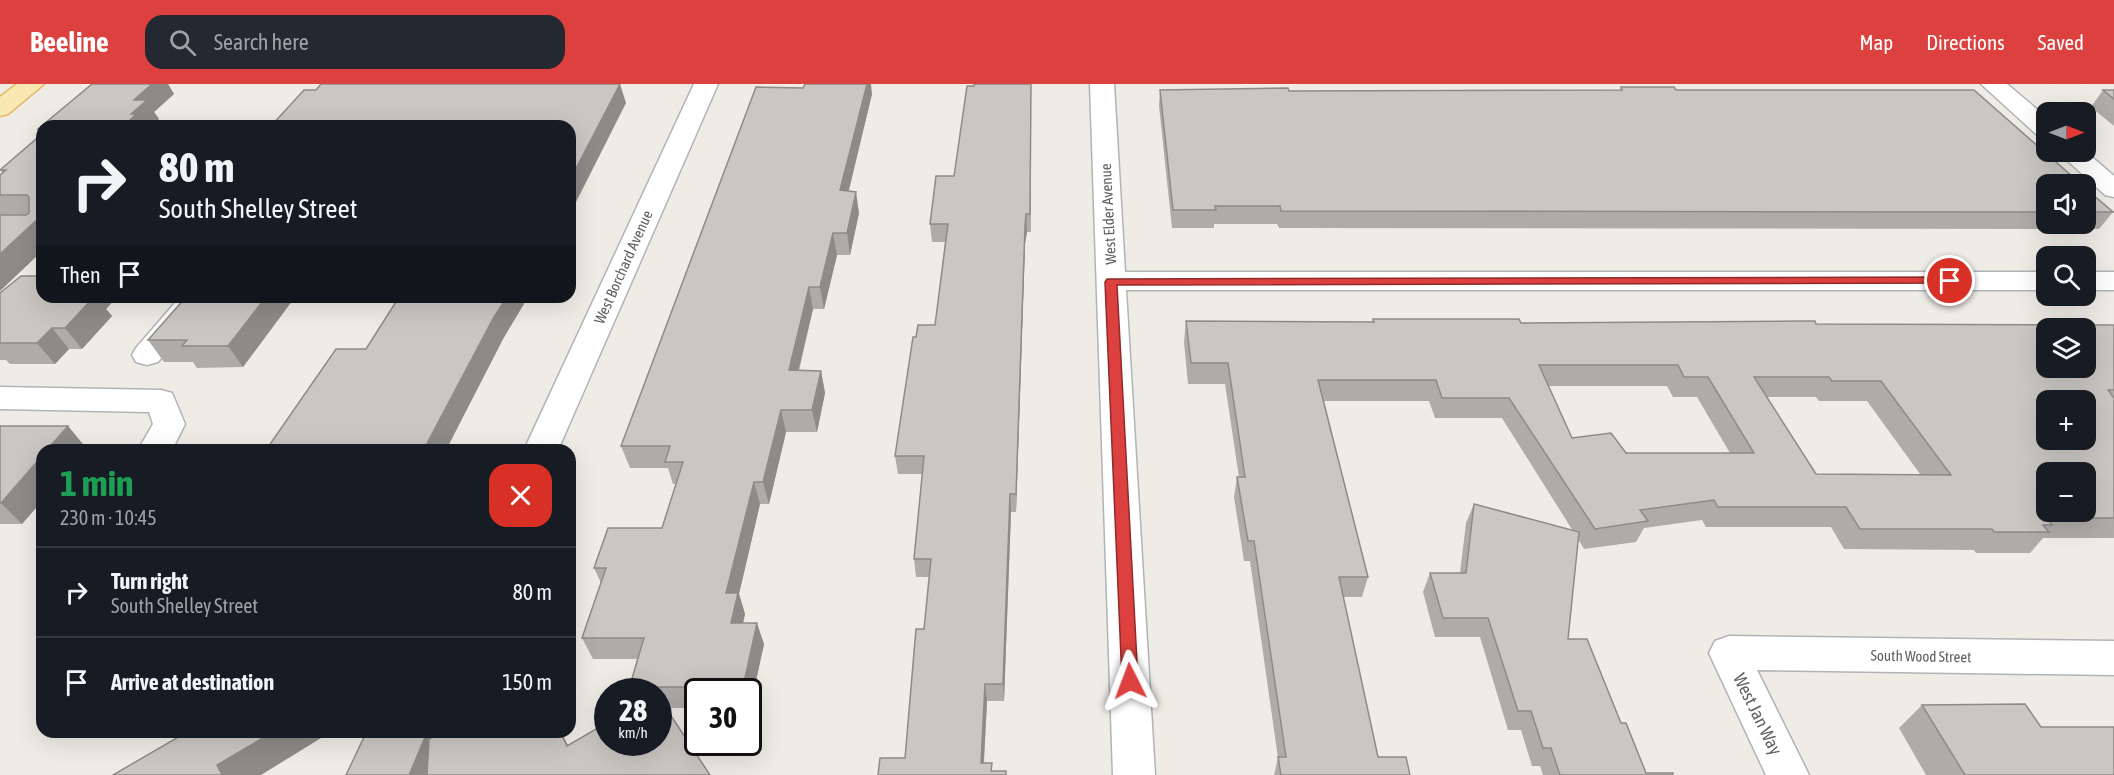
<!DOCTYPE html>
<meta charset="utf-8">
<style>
:root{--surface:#171b24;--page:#242831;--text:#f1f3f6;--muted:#9ea1a6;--line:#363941;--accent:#dc413f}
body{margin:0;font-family:"Asap Condensed",sans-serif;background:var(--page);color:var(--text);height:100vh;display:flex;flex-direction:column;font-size:22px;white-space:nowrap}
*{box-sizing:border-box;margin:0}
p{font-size:20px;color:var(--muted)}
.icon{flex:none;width:33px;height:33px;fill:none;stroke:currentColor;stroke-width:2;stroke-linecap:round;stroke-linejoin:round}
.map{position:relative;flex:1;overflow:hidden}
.panel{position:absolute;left:36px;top:360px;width:540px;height:294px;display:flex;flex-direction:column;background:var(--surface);border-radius:18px;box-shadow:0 6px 24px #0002}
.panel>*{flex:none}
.hud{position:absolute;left:36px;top:36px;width:540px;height:183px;border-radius:18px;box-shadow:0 6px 24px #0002;background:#171b24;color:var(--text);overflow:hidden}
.needle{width:39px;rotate:90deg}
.tools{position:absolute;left:2036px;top:18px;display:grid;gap:12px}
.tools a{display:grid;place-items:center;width:60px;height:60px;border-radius:12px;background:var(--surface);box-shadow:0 6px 24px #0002;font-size:30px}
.speed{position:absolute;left:594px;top:594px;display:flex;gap:12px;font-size:30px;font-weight:700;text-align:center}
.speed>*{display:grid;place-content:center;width:78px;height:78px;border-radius:50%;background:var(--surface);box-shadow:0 6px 24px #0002;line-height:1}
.speed small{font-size:15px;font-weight:400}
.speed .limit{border:3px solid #111;border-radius:9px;background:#fff;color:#111}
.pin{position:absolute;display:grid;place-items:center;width:51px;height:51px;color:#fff;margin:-26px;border:3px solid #fff;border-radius:50%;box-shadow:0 2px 6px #0007}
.me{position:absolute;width:66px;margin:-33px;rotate:357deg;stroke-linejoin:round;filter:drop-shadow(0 0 4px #0008)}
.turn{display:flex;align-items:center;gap:21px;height:126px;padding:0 24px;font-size:27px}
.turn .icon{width:78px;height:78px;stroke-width:2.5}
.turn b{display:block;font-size:42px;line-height:51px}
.then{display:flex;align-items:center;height:57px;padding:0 24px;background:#0003;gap:12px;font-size:22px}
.round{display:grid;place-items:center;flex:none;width:63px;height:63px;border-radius:18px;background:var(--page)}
.headline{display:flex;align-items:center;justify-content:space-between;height:102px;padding:0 24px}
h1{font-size:36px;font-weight:700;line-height:45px;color:#1e9e55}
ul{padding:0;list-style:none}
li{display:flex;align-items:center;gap:18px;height:90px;padding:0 24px;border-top:2px solid var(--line)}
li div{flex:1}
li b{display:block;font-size:22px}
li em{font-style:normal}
header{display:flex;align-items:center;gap:36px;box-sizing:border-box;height:84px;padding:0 30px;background:var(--accent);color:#fff}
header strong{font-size:28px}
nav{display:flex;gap:33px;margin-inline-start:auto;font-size:21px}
.search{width:420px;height:54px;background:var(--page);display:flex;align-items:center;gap:15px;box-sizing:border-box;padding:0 21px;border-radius:18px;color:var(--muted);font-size:22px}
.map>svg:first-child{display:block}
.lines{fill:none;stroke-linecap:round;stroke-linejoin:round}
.minor-casing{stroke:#b1b4b7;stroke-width:3}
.major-casing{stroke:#e7ba68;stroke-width:3}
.minor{fill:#fff;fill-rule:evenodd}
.major{fill:#f9e8b1;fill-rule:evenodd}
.wall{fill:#aeaba8;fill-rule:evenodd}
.shaded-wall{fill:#8d8b88}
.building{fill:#cac7c3;stroke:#8d8b88;stroke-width:1.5;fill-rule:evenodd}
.route{fill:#dc413f;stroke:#8f2a29;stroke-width:1.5}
.labels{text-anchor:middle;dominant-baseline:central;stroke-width:5;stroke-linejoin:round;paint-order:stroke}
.street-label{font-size:15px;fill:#5e6265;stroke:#fff}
.near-street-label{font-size:18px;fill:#5e6265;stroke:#fff}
</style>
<header>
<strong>Beeline</strong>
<div class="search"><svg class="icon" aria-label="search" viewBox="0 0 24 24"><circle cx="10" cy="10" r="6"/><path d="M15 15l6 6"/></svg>Search here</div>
<nav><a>Map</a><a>Directions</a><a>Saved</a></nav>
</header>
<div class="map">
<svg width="2114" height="691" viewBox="0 0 2114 691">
<rect width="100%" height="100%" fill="#efece6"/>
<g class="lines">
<defs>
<g id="minor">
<path d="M694,0H718L558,366H524Z"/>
<path d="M1090,0H1114L1125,188H2046V206H1126L1155,691H1113Z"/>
<path d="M1981,0H2007L2046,33V53L2037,51Z"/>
<path d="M2085,67L2114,92V113L2105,111L2058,68Z"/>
<rect x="2085" y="188" width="29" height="18"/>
<path d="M180,213H211L158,278L147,281L136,278L132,271L136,264Z"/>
<path d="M0,303L161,306L172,309L185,340L172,366H138L153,340L149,328L0,325Z"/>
<path d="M1729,552L2114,557V591L1757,586L1809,691H1766L1709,569L1715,557Z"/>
</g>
<path id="major" d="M17,0H44L8,30L0,32V13Z"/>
</defs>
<use href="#minor" class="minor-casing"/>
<use href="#major" class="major-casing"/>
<use href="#minor" class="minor"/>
<use href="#major" class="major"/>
</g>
<g class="wall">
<path d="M92,0H168L174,10L154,28L159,35L152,42H42V167L0,207V91L3,89L0,86L42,51L38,45Z"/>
<path d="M1031,0V148H1027L1025,159L1016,428H1011L1004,617H987L984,679H992V687L1006,691L905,674L924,545L929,493H916L914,475L922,390H898L895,372L916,253L935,241L945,158H932L930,140L954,92Z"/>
<path d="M1621,3L1676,6L2046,100V140H2085V104L2113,128L2099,145L1279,144L1277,140H1214V144H1172L1159,22L1160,6L1289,7L1620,6Z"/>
<path d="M2103,6H2114V42L2091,23Z"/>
<path d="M872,10L848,107L859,129L850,171H837L824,225H813L799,287H821L825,309L817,348H786L769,420H760L739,510L745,530L743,539L764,560L750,624H748V608H698V624H666L710,691L429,655L441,648H561L568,661L658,658V608H628L637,575H593L582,554L601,499L594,484L662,444L676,400H673L668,384H630L621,362Z"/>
<path d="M0,209L42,213H116V214L106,225L112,232L82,265H69L55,280H10L6,276H0Z"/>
<path d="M295,213L243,283L197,284L193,278H164L148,256Z"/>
<path d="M399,213H528L503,255L446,366H266L366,265Z"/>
<path d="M1373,235L1521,239L2114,241V454H2043L2030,469H1976L1974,466L1844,465L1831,443H1706L1702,436L1644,444L1636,458L1584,465L1578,455L1568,555L1621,639L1646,689L1673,691H1543L1540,682H1532L1521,646H1508L1480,553H1435L1423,508L1430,489H1460L1466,439L1474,420L1573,447L1502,334H1435L1429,317H1324L1368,493L1362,513H1343L1378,673L1410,691H1274L1278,674L1250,477H1244L1234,413L1237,393H1239L1225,300H1188L1184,258L1186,237L1372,238ZM1548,302H1667L1673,313H1697L1730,369H1626L1572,354ZM1767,313H1816L1819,317H1867L1920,390H1816Z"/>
<path d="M0,342H68L86,364L22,440H0Z"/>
<path d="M1922,621L2041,643L2114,691H1926L1899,644Z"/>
</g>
<g class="shaded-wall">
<path d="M152,0H168L174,10L154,28L159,35L152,42H124L131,30L134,16Z"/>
<path d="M620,0L626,19L570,130V96Z"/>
<path d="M867,0H871L872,10L844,127L840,106Z"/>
<path d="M856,108L859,129L850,171L847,149Z"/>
<path d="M1026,130L1027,148L1025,159L1016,428V410L1025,142Z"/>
<path d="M42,131V167L0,207V170Z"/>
<path d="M833,149L837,171L824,225L820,203Z"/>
<path d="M809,203L813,225L793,308L789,286Z"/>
<path d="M85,213H116V214L106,225L112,232L82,265L65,244Z"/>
<path d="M266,213H295L243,283L228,262Z"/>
<path d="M507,213H528L503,255L446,366H424V365L494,233Z"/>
<path d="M52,244L69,265L55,280L37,259Z"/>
<path d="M821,287L825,309L817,348L812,326Z"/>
<path d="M781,326L786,348L769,420L763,398Z"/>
<path d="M68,342L86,364L84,366H47Z"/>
<path d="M42,372V417L22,440L1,419Z"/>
<path d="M754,398L760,420L739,510L745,530L738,560L731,539L726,509Z"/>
<path d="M1010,410L1011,428L1004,617L1003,600Z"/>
<path d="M757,539L764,560L750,624L748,619V608H744L743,603Z"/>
<path d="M985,600L987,617L983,691L981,679Z"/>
<path d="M273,648H325L326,651L261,691H222L217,681Z"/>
<path d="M560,648H561L578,682L567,662Z"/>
<path d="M426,651L444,674L436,691H409Z"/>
</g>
<g class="building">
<path d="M92,0H152L134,16H147L131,30H136L124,42H42V45H38Z"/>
<path d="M321,0H620L570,96V42H271L304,6H316Z"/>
<path d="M805,0H867L840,106L856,108L847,149H833L820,203H809L789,286L821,287L812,326H781L763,398H754L726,509H738L731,539H757L743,603H653L656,608H628L644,554H582L606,484H594L608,444H662L683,378H665L670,362H621L756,3L803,4Z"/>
<path d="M974,0H1031L1030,130H1026L1025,142L1016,410H1010L1003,600H985L981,679H992L991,687H1006V691H878L880,674H905L916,545H924L931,475H914L924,372H895L913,253H916L918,241H935L948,140H930L936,92H954L967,2H974Z"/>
<path d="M1621,3H1674L1676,6H1974L2081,100H2046V128L1281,127L1280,122H1215L1216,126H1173L1160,6L1288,4L1289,7L1622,6Z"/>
<path d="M2103,6H2114V15Z"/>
<path d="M42,50V131L0,170V131H26L29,129V113L27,111H0V91L6,86H0Z"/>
<path d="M2085,104L2113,128H2085Z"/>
<path d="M21,192H42V213H94L65,244H52L37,259H0V209Z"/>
<path d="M186,213H266L228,262H182L187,256H148Z"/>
<path d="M399,213H507L494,233L424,365L266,366L336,265H366Z"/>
<path d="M1373,235H1519L1521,239L1800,237H1815L1816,240L2114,241V306H2108L2114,314V434H2046L2052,441H2043L2049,448H1994L1992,445H1860L1846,423H1718L1714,416L1640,426L1648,437L1595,445L1509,314H1442L1436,296H1318L1368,493H1339L1378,673H1406L1410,691H1281L1278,673H1286L1254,457H1248L1237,393H1245L1228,279H1191L1186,237L1374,238ZM2046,244H2085V284H2046ZM1539,281H1678L1684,293H1708L1754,369H1626L1611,349L1572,354ZM1754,293H1829L1832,297H1881L1951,391L1816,390ZM2046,316H2085V356H2046ZM2046,388H2085V428H2046Z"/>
<path d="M0,342H68L47,366H42V372L1,419H0Z"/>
<path d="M1474,420L1579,448L1568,555H1587L1621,639H1626L1646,689H1673V691H1560L1551,664H1543L1531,627H1518L1488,534H1443L1430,489H1466Z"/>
<path d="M658,612L710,691H427L429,655L441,648H560L567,662L608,638V658H658Z"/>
<path d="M2025,620L2041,643H2114V691H1965L1922,621Z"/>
<path d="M187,648H273L217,681L222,691H113Z"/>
<path d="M365,651H426L409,691H346Z"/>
</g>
<path class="route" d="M1950,193L1954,194V199L1117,201L1138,597L1136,602L1130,604L1124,602L1122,597L1105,198L1107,195Z"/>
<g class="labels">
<g class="street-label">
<text transform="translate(1108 130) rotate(-93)">West Elder Avenue</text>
<text transform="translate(623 183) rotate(-66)">West Borchard Avenue</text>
<text transform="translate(1921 572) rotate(1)">South Wood Street</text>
</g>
<g class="near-street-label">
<text transform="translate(1758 630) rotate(64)">West Jan Way</text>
</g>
</g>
</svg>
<div class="tools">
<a><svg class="needle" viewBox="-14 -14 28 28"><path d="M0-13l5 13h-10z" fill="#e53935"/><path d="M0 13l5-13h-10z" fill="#9ea1a6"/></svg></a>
<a><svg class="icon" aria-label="sound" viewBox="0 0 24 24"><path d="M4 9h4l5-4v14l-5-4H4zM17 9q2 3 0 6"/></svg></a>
<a><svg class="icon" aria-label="search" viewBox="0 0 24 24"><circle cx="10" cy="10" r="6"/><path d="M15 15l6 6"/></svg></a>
<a><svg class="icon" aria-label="layers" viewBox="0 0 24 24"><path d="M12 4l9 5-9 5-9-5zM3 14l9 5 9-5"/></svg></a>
<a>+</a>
<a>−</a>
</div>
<div class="speed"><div>28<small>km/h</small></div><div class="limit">30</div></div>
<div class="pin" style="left:1950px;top:197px;background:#d93025"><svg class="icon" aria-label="arrive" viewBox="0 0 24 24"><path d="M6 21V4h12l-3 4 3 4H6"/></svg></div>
<svg class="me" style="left:1130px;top:597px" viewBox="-20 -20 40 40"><path d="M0-17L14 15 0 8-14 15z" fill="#dc413f" stroke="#fff" stroke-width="4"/></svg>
<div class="hud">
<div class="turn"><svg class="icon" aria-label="right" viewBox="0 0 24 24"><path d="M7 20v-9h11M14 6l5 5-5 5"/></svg><div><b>80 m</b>South Shelley Street</div></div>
<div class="then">Then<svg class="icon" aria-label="arrive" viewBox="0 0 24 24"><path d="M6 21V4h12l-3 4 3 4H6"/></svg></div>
</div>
<section class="panel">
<div class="headline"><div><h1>1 min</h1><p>230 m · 10:45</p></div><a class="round" style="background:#d93025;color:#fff"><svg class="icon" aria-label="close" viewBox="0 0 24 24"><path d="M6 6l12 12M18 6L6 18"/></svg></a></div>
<ul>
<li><svg class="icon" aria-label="right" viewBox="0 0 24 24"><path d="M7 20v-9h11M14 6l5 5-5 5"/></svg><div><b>Turn right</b><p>South Shelley Street</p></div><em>80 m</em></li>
<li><svg class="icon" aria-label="arrive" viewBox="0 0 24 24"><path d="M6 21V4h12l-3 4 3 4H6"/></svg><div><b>Arrive at destination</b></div><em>150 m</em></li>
</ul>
</section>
</div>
